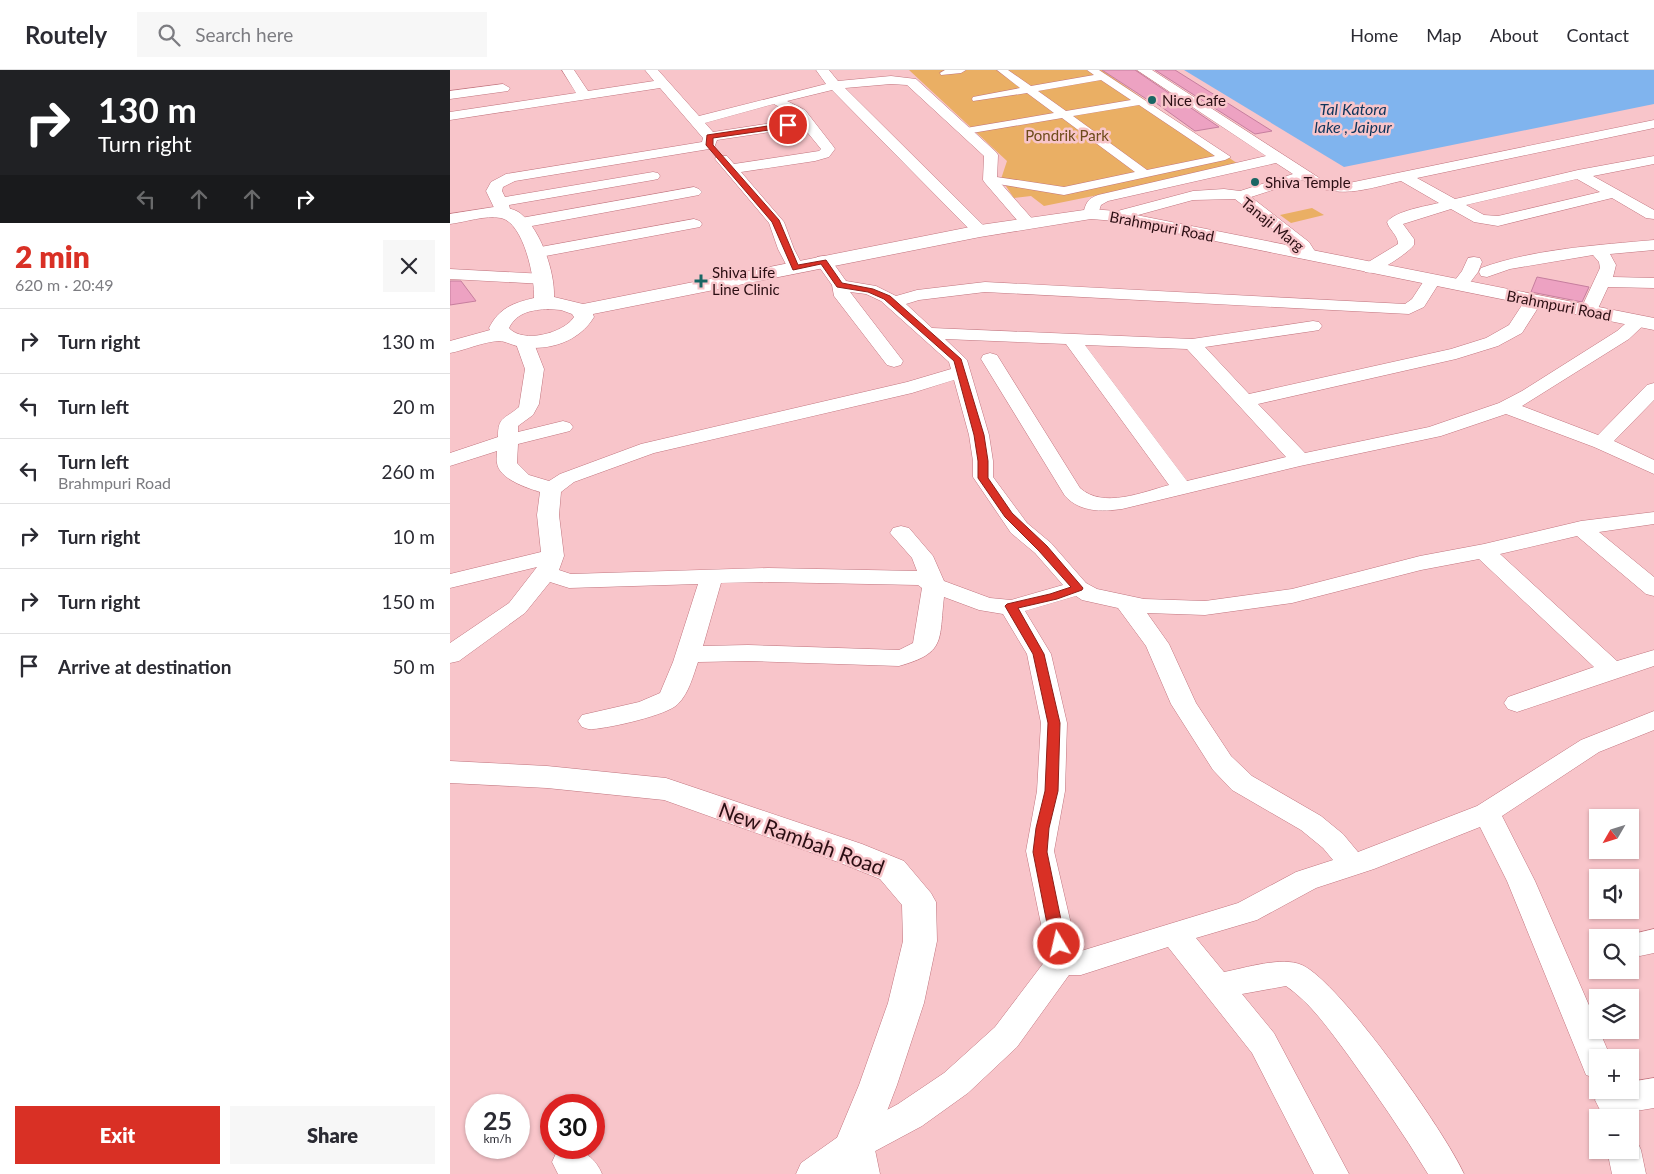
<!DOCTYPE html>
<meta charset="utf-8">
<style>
:root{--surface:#fff;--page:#f7f7f7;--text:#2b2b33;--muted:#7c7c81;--line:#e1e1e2;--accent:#d93025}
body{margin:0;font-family:Lato,sans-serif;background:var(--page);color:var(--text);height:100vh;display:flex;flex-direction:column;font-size:19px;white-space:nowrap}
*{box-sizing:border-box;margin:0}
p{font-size:16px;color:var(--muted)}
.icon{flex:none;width:28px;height:28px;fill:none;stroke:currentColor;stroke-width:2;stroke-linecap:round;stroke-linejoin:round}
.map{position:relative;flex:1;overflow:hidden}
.panel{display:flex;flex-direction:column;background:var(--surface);width:450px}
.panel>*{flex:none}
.hud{background:#202124;color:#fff;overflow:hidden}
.needle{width:32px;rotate:231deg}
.fabs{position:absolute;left:1139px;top:739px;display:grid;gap:10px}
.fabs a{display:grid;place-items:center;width:50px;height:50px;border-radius:0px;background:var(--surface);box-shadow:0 1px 4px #0004;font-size:25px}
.speed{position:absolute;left:15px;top:1024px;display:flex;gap:10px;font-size:25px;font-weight:700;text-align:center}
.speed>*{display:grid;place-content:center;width:65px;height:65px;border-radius:50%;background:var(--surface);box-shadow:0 1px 4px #0004;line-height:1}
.speed small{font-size:12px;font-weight:400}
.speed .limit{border:8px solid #d22;background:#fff;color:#111}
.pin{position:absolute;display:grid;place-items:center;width:42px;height:42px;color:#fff;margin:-21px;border:2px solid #fff;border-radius:50%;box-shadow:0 1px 5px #0007}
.me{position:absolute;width:55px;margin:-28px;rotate:351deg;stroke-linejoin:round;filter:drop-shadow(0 0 4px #0008)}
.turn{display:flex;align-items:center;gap:18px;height:105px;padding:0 15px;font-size:22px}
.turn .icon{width:65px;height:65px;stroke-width:2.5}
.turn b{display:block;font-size:35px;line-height:42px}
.lanes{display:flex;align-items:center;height:48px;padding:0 15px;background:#0003;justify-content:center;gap:25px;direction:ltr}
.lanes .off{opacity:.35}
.round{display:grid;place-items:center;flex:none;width:52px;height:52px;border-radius:0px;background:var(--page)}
.summary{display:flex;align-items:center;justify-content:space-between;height:85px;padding:0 15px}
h1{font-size:30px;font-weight:800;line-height:38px;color:var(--accent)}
.cta{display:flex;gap:10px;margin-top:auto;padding:10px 15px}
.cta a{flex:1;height:58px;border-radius:0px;background:var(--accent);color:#fff;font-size:20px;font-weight:800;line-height:58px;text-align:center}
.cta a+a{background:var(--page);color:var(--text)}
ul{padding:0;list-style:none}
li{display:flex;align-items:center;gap:15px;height:65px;padding:0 15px;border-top:1px solid var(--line)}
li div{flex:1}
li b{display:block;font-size:19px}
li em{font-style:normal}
header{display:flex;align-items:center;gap:30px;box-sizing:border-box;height:70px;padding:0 25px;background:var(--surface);border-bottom:1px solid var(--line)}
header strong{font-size:24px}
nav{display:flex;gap:28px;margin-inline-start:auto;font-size:18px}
.search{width:350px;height:45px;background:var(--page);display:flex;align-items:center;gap:12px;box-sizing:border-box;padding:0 18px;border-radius:0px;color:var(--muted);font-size:19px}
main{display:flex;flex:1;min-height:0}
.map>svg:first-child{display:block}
.green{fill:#eaaf64}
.water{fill:#80b4ee}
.building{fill:#eda2c2;stroke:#c67e9e}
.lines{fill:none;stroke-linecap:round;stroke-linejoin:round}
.pedestrian-casing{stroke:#c1747e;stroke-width:1}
.minor-casing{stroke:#c1747e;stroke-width:1}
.tertiary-casing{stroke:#c1747e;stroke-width:1}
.pedestrian{fill:#fff;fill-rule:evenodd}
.minor{fill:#fff;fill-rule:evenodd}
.tertiary{fill:#fff;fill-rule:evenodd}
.route{fill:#d93025;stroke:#8d1f18}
.poi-dot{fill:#196664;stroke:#f8c5ca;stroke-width:2}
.labels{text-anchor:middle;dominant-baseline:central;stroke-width:5;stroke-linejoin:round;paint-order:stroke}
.far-poi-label{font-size:15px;fill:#2b0e13;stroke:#f8c5ca;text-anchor:start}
.far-park-label{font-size:15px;fill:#6e4b1a;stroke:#f8c5ca}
.far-street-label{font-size:15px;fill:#2b0e13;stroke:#f8c5ca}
.far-water-label{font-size:16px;font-style:italic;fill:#0f355b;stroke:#f8c5ca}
.near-street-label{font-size:21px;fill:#2b0e13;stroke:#f8c5ca}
</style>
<header>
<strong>Routely</strong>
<div class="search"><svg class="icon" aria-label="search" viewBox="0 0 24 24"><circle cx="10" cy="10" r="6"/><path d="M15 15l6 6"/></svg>Search here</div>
<nav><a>Home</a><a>Map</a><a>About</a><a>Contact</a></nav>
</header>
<main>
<section class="panel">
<div class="hud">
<div class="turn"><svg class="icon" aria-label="right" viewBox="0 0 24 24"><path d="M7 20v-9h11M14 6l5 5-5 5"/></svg><div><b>130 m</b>Turn right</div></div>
<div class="lanes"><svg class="icon off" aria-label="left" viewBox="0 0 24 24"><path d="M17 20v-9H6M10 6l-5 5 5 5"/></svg><svg class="icon off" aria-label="ahead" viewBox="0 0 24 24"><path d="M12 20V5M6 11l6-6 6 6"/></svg><svg class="icon off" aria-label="ahead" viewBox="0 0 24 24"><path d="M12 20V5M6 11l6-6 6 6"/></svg><svg class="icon" aria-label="right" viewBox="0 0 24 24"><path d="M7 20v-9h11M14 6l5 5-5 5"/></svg></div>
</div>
<div class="summary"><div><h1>2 min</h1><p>620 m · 20:49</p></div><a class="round"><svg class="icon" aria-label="close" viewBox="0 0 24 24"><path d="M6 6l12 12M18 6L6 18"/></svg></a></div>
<ul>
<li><svg class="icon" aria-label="right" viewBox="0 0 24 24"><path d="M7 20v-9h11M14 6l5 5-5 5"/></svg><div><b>Turn right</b></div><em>130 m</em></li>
<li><svg class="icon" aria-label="left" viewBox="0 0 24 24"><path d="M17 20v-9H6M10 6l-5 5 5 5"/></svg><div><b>Turn left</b></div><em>20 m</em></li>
<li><svg class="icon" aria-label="left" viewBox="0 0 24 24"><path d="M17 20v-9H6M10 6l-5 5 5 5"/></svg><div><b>Turn left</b><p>Brahmpuri Road</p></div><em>260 m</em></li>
<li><svg class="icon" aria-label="right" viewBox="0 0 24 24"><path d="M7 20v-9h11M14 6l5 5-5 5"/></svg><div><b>Turn right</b></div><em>10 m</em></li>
<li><svg class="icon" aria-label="right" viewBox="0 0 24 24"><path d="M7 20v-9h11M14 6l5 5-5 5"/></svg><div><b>Turn right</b></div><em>150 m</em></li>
<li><svg class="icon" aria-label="arrive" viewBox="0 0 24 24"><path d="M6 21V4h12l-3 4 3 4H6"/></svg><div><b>Arrive at destination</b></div><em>50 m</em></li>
</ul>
<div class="cta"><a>Exit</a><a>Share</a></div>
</section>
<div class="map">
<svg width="1204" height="1104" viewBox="0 0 1204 1104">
<rect width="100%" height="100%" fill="#f8c5ca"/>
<g class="green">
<path d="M459,0H652L791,96L594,136L581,126L564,128L551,109L557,91Z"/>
<path d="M862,138L874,145L841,153L830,145Z"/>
</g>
<path class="water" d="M734,0H1204V34L894,97Z"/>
<g class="building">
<path d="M652,0H685L769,57L745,61L706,33L704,34Z"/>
<path d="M705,0H725L822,61L805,64Z"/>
<path d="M1087,207L1139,217L1132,232L1081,222Z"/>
<path d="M0,211H11L26,231L0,235Z"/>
</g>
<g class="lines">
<defs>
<g id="pedestrian">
<path d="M495,0H516L511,3L491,5L490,3Z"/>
<path d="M547,0H558L581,16L644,5L637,0H649L781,87L775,90L614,125L536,112L534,110L540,106L614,117L685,102L612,48L516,64L512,63L511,61L512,59L516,58L604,43L577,23L523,31L522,29L523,27L570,18ZM651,10L681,30L616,41L588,21ZM689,35L765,86L697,100L623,46Z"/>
</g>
<g id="minor">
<path d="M112,0H124L138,21L204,11L195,0H208L249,46L376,14L366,0H379L388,11L441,6L466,9L546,82L548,85L547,109L586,153L584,156H572L535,113L533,110L534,86L457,15L441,14L395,18L536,158L538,161L536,164H524L382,20L337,31L355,40L383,76L385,79L379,87L365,91L291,102L334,152L344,179L354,198L352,202H340L328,179L319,153L265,89L267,86H277L284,94L369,81L371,79L353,57L267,70L264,78L259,79L65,111L53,117L52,121L55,127L203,102L208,103L210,106L208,109L203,110L59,135L61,143L58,146H48L36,121L41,112L56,104L252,72L253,68L210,18L0,50V42L126,23ZM324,34L345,46L348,49L263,62L255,53Z"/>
<path d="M687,0H702L874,111L883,113H899L1204,50V58L967,108L1005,129L1128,100L1204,86V94L1143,106L1204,140V149L1196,148L1162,128L1048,156L1024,152L1001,139L953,154L964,169V175C958,183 937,196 927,201C923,203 919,203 915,202L913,198L915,194L948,174C948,165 939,160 937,152C945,141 976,136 989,133L951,111C916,119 886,131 853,110L801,127L859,172L868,186L866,189H854L847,178L785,129L743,130L666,151L660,149L658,146L660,143L743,121L774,119L790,121L843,104L826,93L658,131L651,135L647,147H635L633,144C636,133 637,129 648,125L816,86ZM1127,109L1150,122L1048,146L1034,145L1016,135Z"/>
<path d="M53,14L60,18L58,21L0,29V21Z"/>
<path d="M244,117L249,119L252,122L249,125L71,158L65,156L63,153L65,150L71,148Z"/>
<path d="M244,149L250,151L252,154L250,157L85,188L79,186L77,183L79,180L85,178Z"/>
<path d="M1204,170V180L1160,184L1166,195L1163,207L1204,208V218L1158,217L1145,245L1139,246L1133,245L1130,241L1150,198L1149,192L1143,185L1060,199L1037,207L1031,206L1029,202L1031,198C1083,179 1149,175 1204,170Z"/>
<path d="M373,186L379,187L396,211L426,216L446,226L467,220L535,212L955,234L962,229L977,206H989L991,210L974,237L959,244L535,222L469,230L456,234L482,258L742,269L863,251L869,252L872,256L869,260L863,261L755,277L799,324L1001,279L1036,268L1059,255L1078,226L1084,225L1090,226L1093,230L1072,263L1048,276L1006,289L808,334L855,383L979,357L1049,333L1072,321L1167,261L1183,247L1189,246L1195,247L1198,251L1179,269L1072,336L1148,365L1197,315L1204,313V330L1164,371L1204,390V404L1144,377L1056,344L991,366L850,396L672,439C651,442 630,442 615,426L531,289L533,285L540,283L547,285L630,418C653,439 693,422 719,415L616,274L495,269L517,290L539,365L543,391V407L577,453L601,473L636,513L647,519L694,529L755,531L842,519L970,486L1034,474L1131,451L1204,442V454L1149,462L1204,507V526L1196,524L1127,466L1050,484L1167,591L1204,580V596L1067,642L1058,639L1054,633L1058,627L1144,597L1029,489L971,500L842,533L755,545L697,543L719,574L746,633L781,686L802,706L871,746L893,764L908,782L1027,736L1131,670L1204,641V660L1149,682L1052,746L1085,811L1148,956V960H1149L1161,988H1148V1009L1136,1005L1132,995L1057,811L1030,757L924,799L866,818L807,850L746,868L774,902C795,898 832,886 852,895C890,912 996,1063 1014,1104H978C953,1063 926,1024 898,985C880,961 861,933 836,916L792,924L824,963L899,1104H864L802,983L718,877L631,905H619L567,977L518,1023L472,1056L416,1086L391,1104H346L351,1093L392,1064L448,1034L494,1003L545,957L595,891L591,854L576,781L587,721L591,653L577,584L553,544L529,540L494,527C489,571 496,583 449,596L298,591L248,592C243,606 239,623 228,634C218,645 160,658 143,659C139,660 136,658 132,657L128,651L132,645L189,632L210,623L223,592L248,514L119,518L100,512L75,543L9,591L0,593V573L59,533L87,497L0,518V504L91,482L87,445L90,422C77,418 49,409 47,393C46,389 47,385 47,381L0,396V383L48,367C48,346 54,350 69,337L75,299L65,271L68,267L74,266L80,267L83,271L94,299L89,334L83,345L68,356V362L113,351L120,353L123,357L120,361L68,374L67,393L79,405L99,411L110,404L191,374L457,312L501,299L499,292L431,231L416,224L400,222L453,291L451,295L444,297L437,295L384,226L382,215L365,191L367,187ZM635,275L737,279L836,387L737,411ZM504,310L519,365L523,391V407L561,463L585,483L613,515L561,530L540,528L494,511L483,486L459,458L451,456L443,458L440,463L462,488L467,501L318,498L121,504L109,500L114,486L109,445L111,422L124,412L204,383L462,323ZM318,512L468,515L472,518L463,573L449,580L298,575L253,576L271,513ZM626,526L632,530L668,538L696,576L721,634L763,700L782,720L851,760L873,778L883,790L846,802L788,833L631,881H625L621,854L604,781L615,721L617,653L601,584L575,541Z"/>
<path d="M1024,187L1030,188L1032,192L1028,202L1016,218H1004L1002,214L1012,201L1018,188Z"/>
<path d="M0,199L94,204L100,205L102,209L100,213L94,214L0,209Z"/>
<path d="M1204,859V883L1190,886L1180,883L1179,865Z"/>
<path d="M1204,1008V1038L1162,1045L1150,1040L1145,1030L1150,1020H1180V1012Z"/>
<path d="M1180,1067L1186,1069L1191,1080L1196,1104H1162L1157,1080H1180Z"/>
<path d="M115,1078C133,1078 146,1089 152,1104H108L102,1092L107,1081Z"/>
</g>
<g id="tertiary">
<path d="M44,137C52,137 63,138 70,143C91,160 105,202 104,227L133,234L530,155L641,139L666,141L1204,248V260L666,151L641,149L530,167L143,244L144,247C129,272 99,281 71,277C64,276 55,271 49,271C32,272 16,280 0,283V271L40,260L39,258C49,238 63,233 84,228C85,209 74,153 51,148C35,145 16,152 0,154V144ZM98,239L111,240L122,244L124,247C114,263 73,274 59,258C67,242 82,240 98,239Z"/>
<path d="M0,691L97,696L216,708L412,774L454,791L481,823L486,832L487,871L474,933L447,1015L424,1075L430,1104H390L384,1075L409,1015L438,933L453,871L452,835L430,809L388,792L214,730L97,718L0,713Z"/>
</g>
</defs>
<use href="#pedestrian" class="pedestrian-casing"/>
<use href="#minor" class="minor-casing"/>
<use href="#tertiary" class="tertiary-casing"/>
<use href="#pedestrian" class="pedestrian"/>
<use href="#minor" class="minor"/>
<use href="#tertiary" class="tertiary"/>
</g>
<path class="route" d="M338,53L340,54V57L263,68V75L329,150L348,195L376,190L392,213L423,219L440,226L511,289L534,365L538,391V408L562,443L597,476L633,518L632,520L607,529L568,538L594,584L610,653L608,721L599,758L597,782L616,874L614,878L609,879L604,878L601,874L583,782L586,758L595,721L598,653L583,584L555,536L557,534L600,524L621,517L589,481L555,447L528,408V391L524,365L504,291L434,229L418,222L387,217L371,194L343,200L322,152L256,75L257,65Z"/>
<g class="poi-dot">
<circle cx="702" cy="30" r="5"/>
<circle cx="805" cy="112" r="5"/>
<path d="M248.5 203.5h5v5h5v5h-5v5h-5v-5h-5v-5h5z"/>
</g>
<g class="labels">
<g class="far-poi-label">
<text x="712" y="30">Nice Cafe</text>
<text x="815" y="112">Shiva Temple</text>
<text x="262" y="202">Shiva Life<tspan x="262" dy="17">Line Clinic</tspan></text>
</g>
<g class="far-park-label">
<text x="617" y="65">Pondrik Park</text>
</g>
<g class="far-street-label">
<text transform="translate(823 154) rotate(39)">Tanaji Marg</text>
<text transform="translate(712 156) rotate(11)">Brahmpuri Road</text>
<text transform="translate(1109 235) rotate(11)">Brahmpuri Road</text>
</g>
<g class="far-water-label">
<text x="903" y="38">Tal Katora<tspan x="903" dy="18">lake , Jaipur</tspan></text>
</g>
<g class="near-street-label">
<text transform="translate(352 768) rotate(20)">New Rambah Road</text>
</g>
</g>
</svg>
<div class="fabs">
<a><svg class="needle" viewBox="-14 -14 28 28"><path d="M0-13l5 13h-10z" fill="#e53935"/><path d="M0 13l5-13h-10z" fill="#7c7c81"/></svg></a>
<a><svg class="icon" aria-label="sound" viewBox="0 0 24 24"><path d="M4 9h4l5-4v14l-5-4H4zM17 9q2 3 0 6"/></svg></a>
<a><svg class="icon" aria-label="search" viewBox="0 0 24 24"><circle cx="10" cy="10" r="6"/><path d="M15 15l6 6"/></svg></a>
<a><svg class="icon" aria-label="layers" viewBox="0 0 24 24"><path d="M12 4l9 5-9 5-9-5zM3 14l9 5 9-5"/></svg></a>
<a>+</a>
<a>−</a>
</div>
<div class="speed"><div>25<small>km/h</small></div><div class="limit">30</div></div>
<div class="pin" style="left:338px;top:55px;background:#d93025"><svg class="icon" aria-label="arrive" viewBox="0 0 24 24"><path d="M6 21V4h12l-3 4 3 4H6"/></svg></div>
<svg class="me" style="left:609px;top:874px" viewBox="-20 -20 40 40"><circle r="17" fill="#d93025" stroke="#fff" stroke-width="3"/><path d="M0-11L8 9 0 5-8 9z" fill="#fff"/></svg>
</div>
</main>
